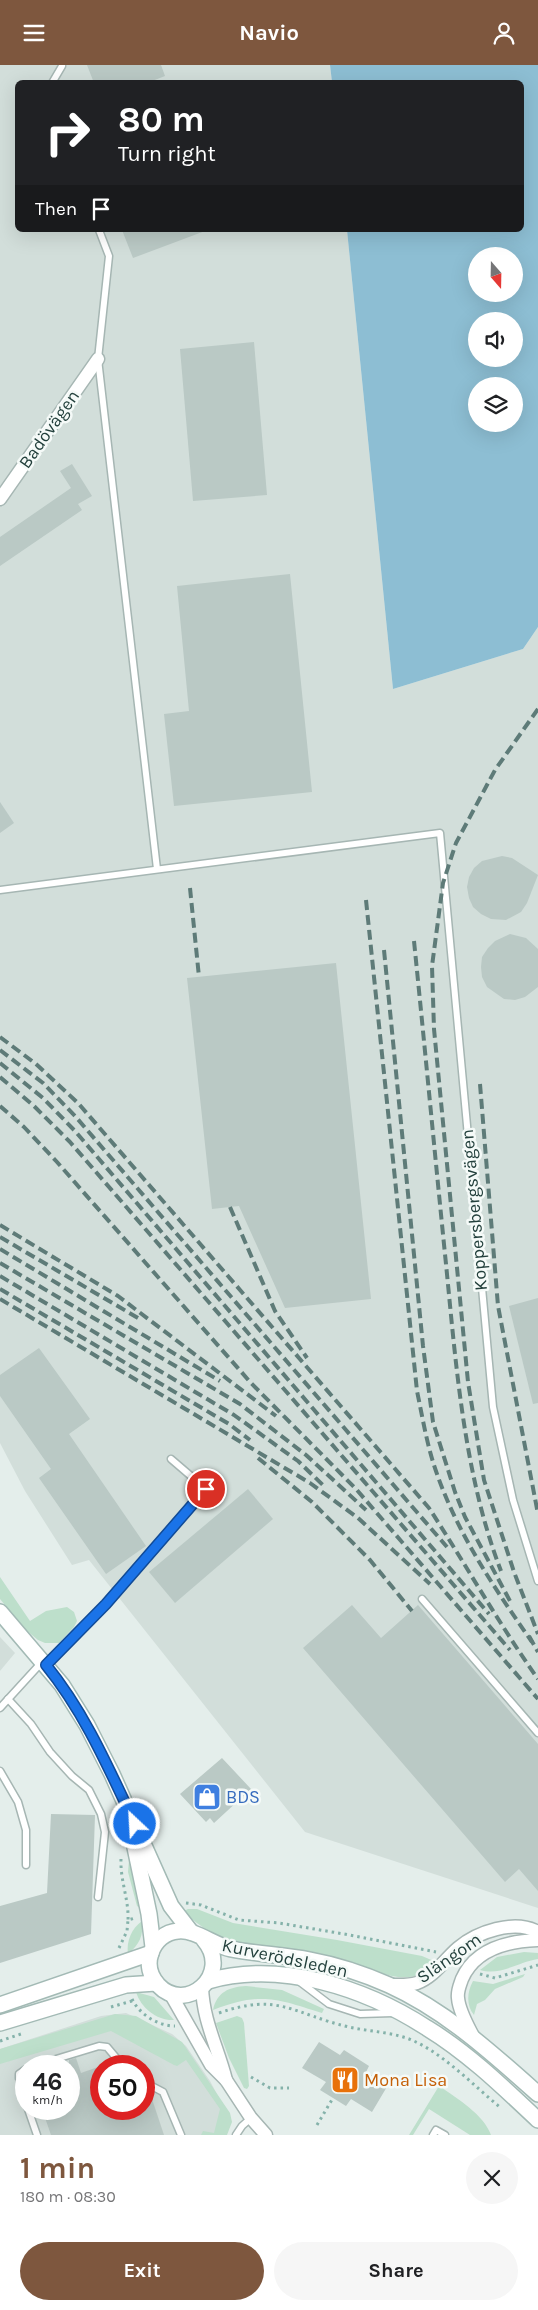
<!DOCTYPE html>
<meta charset="utf-8">
<style>
:root{--surface:#fff;--page:#f6f6f6;--text:#202124;--muted:#757577;--accent:#7e573e}
body{margin:0;font-family:Karla,sans-serif;background:var(--page);color:var(--text);height:100vh;display:flex;flex-direction:column;font-size:19px;white-space:nowrap}
*{box-sizing:border-box;margin:0}
p{font-size:16px;color:var(--muted)}
.icon{flex:none;width:28px;height:28px;fill:none;stroke:currentColor;stroke-width:2;stroke-linecap:round;stroke-linejoin:round}
.map{position:relative;height:2070px;overflow:hidden}
.details{display:flex;flex-direction:column;background:var(--surface);flex:1}
.details>*{flex:none}
.top-card{position:absolute;left:15px;top:15px;width:509px;height:152px;border-radius:8px;box-shadow:0 5px 20px #0002;background:#202124;color:#fff;overflow:hidden}
.needle{width:32px;rotate:160deg}
.buttons{position:absolute;left:468px;top:182px;display:grid;gap:10px}
.buttons a{display:grid;place-items:center;width:55px;height:55px;border-radius:50%;background:var(--surface);box-shadow:0 5px 20px #0002;font-size:25px}
.speed{position:absolute;left:15px;top:1990px;display:flex;gap:10px;font-size:25px;font-weight:700;text-align:center}
.speed>*{display:grid;place-content:center;width:65px;height:65px;border-radius:50%;background:var(--surface);box-shadow:0 5px 20px #0002;line-height:1}
.speed small{font-size:12px;font-weight:400}
.speed .limit{border:8px solid #d22;background:#fff;color:#111}
.pin{position:absolute;display:grid;place-items:center;width:42px;height:42px;color:#fff;margin:-21px;border:2px solid #fff;border-radius:50%;box-shadow:0 1px 5px #0007}
.me{position:absolute;width:55px;margin:-28px;rotate:335deg;stroke-linejoin:round;filter:drop-shadow(0 0 4px #0008)}
.turn{display:flex;align-items:center;gap:18px;height:105px;padding:0 20px;font-size:22px}
.turn .icon{width:65px;height:65px;stroke-width:2.5}
.turn b{display:block;font-size:35px;line-height:42px}
.then{display:flex;align-items:center;height:48px;padding:0 20px;background:#0003;gap:10px;font-size:19px}
.round{display:grid;place-items:center;flex:none;width:52px;height:52px;border-radius:26px;background:var(--page)}
.overview{display:flex;align-items:center;justify-content:space-between;height:85px;padding:0 20px}
h1{font-size:30px;font-weight:700;line-height:38px;color:var(--accent)}
.button{display:flex;gap:10px;margin-top:auto;padding:10px 20px}
.button a{flex:1;height:58px;border-radius:30px;background:var(--accent);color:#fff;font-size:20px;font-weight:700;line-height:58px;text-align:center}
.button a+a{background:var(--page);color:var(--text)}
header{display:flex;justify-content:space-between;align-items:center;height:65px;padding:0 20px;background:var(--accent);color:#fff;font-size:22px;font-weight:700}
.map>svg:first-child{display:block}
.built{fill:#d2deda;fill-rule:evenodd}
.green{fill:#bddfcb}
.water{fill:#8dbed3;fill-rule:evenodd}
.building{fill:#bac9c5}
.lines{fill:none;stroke-linecap:round;stroke-linejoin:round}
.lane-casing{stroke:#a6b6b3;stroke-width:9}
.street-casing{stroke:#a6b6b3;stroke-width:15}
.secondary-casing{stroke:#a3bab5;stroke-width:18}
.path{stroke:#85b2aa;stroke-width:3;stroke-dasharray:2.5 4;stroke-linecap:butt}
.lane{stroke:#fff;stroke-width:6}
.street{stroke:#fff;stroke-width:12}
.secondary{stroke:#fff;stroke-width:15}
.rail{stroke:#5e7b78;stroke-width:4;stroke-dasharray:10 5;stroke-linecap:butt}
.route-casing{stroke:#114b97;stroke-width:12}
.route{stroke:#1a73e8;stroke-width:9}
.labels{text-anchor:middle;dominant-baseline:central;stroke-width:5;stroke-linejoin:round;paint-order:stroke}
.street-label{font-size:18px;fill:#23403c;stroke:#f5faf8}
.shop-label{font-size:18px;fill:#366cbe;stroke:#f5faf8;text-anchor:start}
.food-label{font-size:18px;fill:#c56008;stroke:#f5faf8;text-anchor:start}
</style>
<header><svg class="icon" aria-label="menu" viewBox="0 0 24 24"><path d="M4 6h16M4 12h16M4 18h16"/></svg>Navio<svg class="icon" aria-label="person" viewBox="0 0 24 24"><circle cx="12" cy="8" r="4"/><path d="M4 21q1-7 8-7t8 7"/></svg></header>
<div class="map">
<svg width="538" height="2070" viewBox="0 0 538 2070">
<rect width="100%" height="100%" fill="#e4eeeb"/>
<g class="built">
<path d="M0,0H330L332,17L18,18V165H347L393,624L523,584L538,562V1843L305,1767L89,1495L72,1500L25,1426L0,1378Z"/>
<path d="M0,1572L15,1588L0,1606Z"/>
<path d="M126,1948L172,1969L186,1981L210,2016L231,2056L224,2070H0V1984L101,1951ZM26,2001H69V2044H26ZM101,2001H144V2044H101Z"/>
</g>
<g class="green">
<path d="M0,1512L30,1556L46,1546L67,1542L74,1547L77,1556L74,1562L59,1578H45L38,1575L26,1565L0,1534Z"/>
<path d="M129,1795L135,1810L140,1843L137,1841L128,1807Z"/>
<path d="M188,1844H197L233,1858L337,1875L422,1891L436,1897C426,1912 408,1914 392,1911C365,1904 338,1895 310,1890C263,1881 219,1884 184,1846Z"/>
<path d="M142,1856C144,1870 139,1880 128,1889C126,1876 132,1863 142,1856Z"/>
<path d="M524,1887L538,1888V1894C518,1897 501,1911 480,1905L497,1892Z"/>
<path d="M525,1909L523,1912L495,1924L485,1935L477,1939L474,1950C466,1940 467,1927 473,1916L493,1919Z"/>
<path d="M246,1921L282,1925L324,1944L322,1948C275,1933 261,1927 213,1945C217,1927 229,1922 246,1921Z"/>
<path d="M136,1927L154,1932L174,1955C157,1956 141,1943 136,1927Z"/>
<path d="M115,1949L136,1951L182,1977L230,2048L232,2057L227,2070H201L203,2066L214,2068L220,2044L186,1995L177,2001L174,2000L111,1966L0,1999V1984Z"/>
<path d="M237,1951L242,1953L244,1958L249,2021L247,2024L244,2023L229,1993L216,1958Z"/>
<path d="M439,2021C457,2033 484,2050 491,2070H470L429,2044L413,2070H409Z"/>
</g>
<path class="water" d="M330,0H538V562L523,584L393,624L347,165H521V18L332,17ZM476,191H514V229H476ZM476,256H514V294H476ZM476,321H514V359H476Z"/>
<g class="building">
<path d="M87,0H161L165,11L147,18H94Z"/>
<path d="M122,165H205V166L133,193Z"/>
<path d="M254,277L267,430L193,436L180,284Z"/>
<path d="M72,399L92,431L78,439L82,445L0,501V472L71,423L60,406Z"/>
<path d="M290,509L312,727L174,741L164,649L189,646L177,521Z"/>
<path d="M0,737L14,758L0,768Z"/>
<path d="M502,791L512,793L538,810L527,838L521,847L506,855L491,854L481,849L473,842L469,833L467,822L469,812L474,803L482,796Z"/>
<path d="M510,869L526,873L538,884V922L525,932L515,935L504,934L487,922L482,912L481,902L482,892L488,883L495,876Z"/>
<path d="M336,898L371,1234L285,1243L239,1141L212,1144L187,913Z"/>
<path d="M538,1233V1338L533,1339L509,1241Z"/>
<path d="M39,1283L90,1354L69,1369L146,1481L106,1509L39,1413L51,1404L0,1331V1310Z"/>
<path d="M248,1424L273,1454L175,1538L149,1507Z"/>
<path d="M352,1540L381,1573L418,1540L538,1679V1826L519,1804L505,1817L303,1583Z"/>
<path d="M222,1693L251,1724L214,1758L210,1753L206,1757L180,1729Z"/>
<path d="M51,1749L95,1750L91,1869L0,1898V1841L47,1828Z"/>
<path d="M319,1977L340,1990L344,1985L369,2001L366,2007L388,2020L372,2047L351,2034L346,2041L320,2025L326,2017L302,2003Z"/>
<path d="M76,1993L81,2008L98,2002L101,2013V2044H144V2023L149,2025L164,2070H51L42,2044H69V1995Z"/>
</g>
<g class="lines">
<defs>
<g id="lane">
<path d="M52,18L62,1"/>
<path d="M99,165L109,191L98,294L157,804"/>
<path d="M0,825L440,768L493,1342L513,1435L538,1516"/>
<path d="M422,1534L538,1668"/>
<path d="M46,1600L106,1539L206,1424L171,1394"/>
<path d="M8,1634L31,1659L50,1687L72,1711L89,1725L101,1749L105,1767L98,1832"/>
<path d="M0,1643L42,1597"/>
<path d="M0,1706L18,1737L26,1765V1800"/>
<path d="M300,1917L329,1939L360,1949L393,1948"/>
<path d="M33,2001L99,1981L107,1982L123,2001"/>
<path d="M26,2004L19,2009V2013L26,2039"/>
<path d="M144,2017L163,2027L181,2070"/>
<path d="M28,2044L37,2070"/>
<path d="M236,2070L242,2061L251,2053"/>
<path d="M433,2070L436,2065L445,2070"/>
</g>
<g id="street">
<path d="M0,434L98,294"/>
<path d="M390,1920C398,1920 408,1921 417,1918C435,1911 444,1895 458,1883C477,1867 514,1854 538,1867"/>
<path d="M202,1922C203,1956 218,1983 226,2015"/>
<path d="M170,1928L211,2000L226,2015L251,2053L266,2070"/>
<path d="M474,1973C468,1961 459,1946 458,1933C457,1926 460,1920 462,1914C475,1884 508,1876 538,1875"/>
</g>
<g id="secondary">
<path d="M0,1547L62,1620L87,1660L112,1709L171,1841L191,1867"/>
<path d="M133,1773L149,1849L153,1882"/>
<path d="M204,1875C233,1909 186,1950 158,1920C150,1911 147,1899 151,1888C155,1876 165,1867 178,1866C195,1864 213,1880 231,1884C257,1889 284,1890 310,1895C337,1900 364,1909 389,1920C446,1946 492,1988 538,2029"/>
<path d="M208,1916C281,1895 365,1923 427,1963C468,1988 503,2022 538,2055"/>
<path d="M0,1940L151,1888"/>
<path d="M0,1958L126,1920L156,1918"/>
</g>
</defs>
<use href="#lane" class="lane-casing"/>
<use href="#street" class="street-casing"/>
<use href="#secondary" class="secondary-casing"/>
<g class="path">
<path d="M121,1794C120,1815 129,1835 128,1855"/>
<path d="M186,1838L201,1840L239,1855L279,1858L344,1869L436,1887"/>
<path d="M119,1883L127,1866L128,1855L135,1853"/>
<path d="M480,1909L495,1913L538,1900"/>
<path d="M132,1934C139,1949 158,1961 175,1961"/>
<path d="M111,1942L132,1936"/>
<path d="M219,1948C279,1927 293,1949 349,1962C371,1967 396,1967 416,1977C447,1992 474,2021 501,2043"/>
<path d="M0,1976L21,1969"/>
<path d="M251,2012L270,2023H289"/>
<path d="M317,2060L333,2033"/>
</g>
<use href="#lane" class="lane"/>
<use href="#street" class="street"/>
<use href="#secondary" class="secondary"/>
<g class="rail">
<path d="M538,644L495,705L456,778L443,818L432,901L434,964L468,1317L484,1415L514,1507L538,1569"/>
<path d="M190,823L199,912"/>
<path d="M366,835L417,1326C422,1350 426,1374 433,1397C454,1464 493,1521 532,1577"/>
<path d="M414,876C425,984 435,1091 446,1199C456,1300 464,1410 501,1506"/>
<path d="M384,885L423,1281L433,1357L455,1427L465,1452L510,1536"/>
<path d="M0,972L36,999L78,1038L429,1443C466,1500 499,1559 538,1614"/>
<path d="M0,985L43,1018L75,1051L447,1482"/>
<path d="M0,998L43,1033L75,1066L489,1549"/>
<path d="M0,1012L34,1041L70,1077L510,1585"/>
<path d="M480,1019L498,1241L538,1449"/>
<path d="M0,1041L24,1062L57,1097L251,1318L356,1424L538,1634"/>
<path d="M230,1142L275,1246L307,1293"/>
<path d="M0,1160L118,1231L276,1351"/>
<path d="M0,1172L138,1253"/>
<path d="M0,1184L220,1316"/>
<path d="M0,1198L240,1339L306,1390L366,1445"/>
<path d="M0,1211L234,1350L298,1396L326,1423"/>
<path d="M0,1224L229,1359L250,1375"/>
<path d="M0,1234L310,1418L358,1453L430,1519"/>
<path d="M258,1393L312,1437L370,1495L412,1546"/>
<path d="M529,1571L538,1587"/>
</g>
</g>
<g class="lines">
<defs>
<path id="route" d="M135,1759C109,1704 85,1648 46,1600L106,1539L206,1424"/>
</defs>
<use href="#route" class="route-casing"/>
<use href="#route" class="route"/>
</g>
<defs>
<symbol id="shop-square" viewBox="-11 -11 22 22"><rect x="-9" y="-9" width="18" height="18" rx="4" fill="#3f7fe0" stroke="#f5faf8"/><path d="M-5-2.5h2.3a2.7 3.5 0 0 1 5.4 0H5L5.5 6h-11ZM-1.5-2.5h3a1.5 2.3 0 0 0-3 0Z" fill="#fff"/></symbol>
<symbol id="restaurant-square" viewBox="-11 -11 22 22"><rect x="-9" y="-9" width="18" height="18" rx="4" fill="#e8710a" stroke="#f5faf8"/><path d="M-5-6h1v4h1v-4h1v4h1v-4h1v5L-1.5 .5V6h-2V.5L-5-1ZM5-6V6H3V1.5H1.5Q1.5-4 5-6Z" fill="#fff"/></symbol>
</defs>
<g fill-rule="evenodd">
<use href="#shop-square" x="191" y="1716" width="32" height="32"/>
<use href="#restaurant-square" x="329" y="1999" width="32" height="32"/>
</g>
<g class="labels">
<g class="street-label">
<text transform="translate(49 364) rotate(-55)">Badövägen</text>
<text transform="translate(474 1145) rotate(-95)">Koppersbergsvägen</text>
<text transform="translate(285 1893) rotate(12)">Kurverödsleden</text>
<text transform="translate(449 1893) rotate(-35)">Slängom</text>
</g>
<g class="shop-label">
<text x="226" y="1732">BDS</text>
</g>
<g class="food-label">
<text x="364" y="2015">Mona Lisa</text>
</g>
</g>
</svg>
<div class="buttons">
<a><svg class="needle" viewBox="-14 -14 28 28"><path d="M0-13l5 13h-10z" fill="#e53935"/><path d="M0 13l5-13h-10z" fill="#757577"/></svg></a>
<a><svg class="icon" aria-label="sound" viewBox="0 0 24 24"><path d="M4 9h4l5-4v14l-5-4H4zM17 9q2 3 0 6"/></svg></a>
<a><svg class="icon" aria-label="layers" viewBox="0 0 24 24"><path d="M12 4l9 5-9 5-9-5zM3 14l9 5 9-5"/></svg></a>
</div>
<div class="speed"><div>46<small>km/h</small></div><div class="limit">50</div></div>
<div class="pin" style="left:206px;top:1424px;background:#d93025"><svg class="icon" aria-label="arrive" viewBox="0 0 24 24"><path d="M6 21V4h12l-3 4 3 4H6"/></svg></div>
<svg class="me" style="left:135px;top:1759px" viewBox="-20 -20 40 40"><circle r="17" fill="#1a73e8" stroke="#fff" stroke-width="3"/><path d="M0-11L8 9 0 5-8 9z" fill="#fff"/></svg>
<div class="top-card">
<div class="turn"><svg class="icon" aria-label="right" viewBox="0 0 24 24"><path d="M7 20v-9h11M14 6l5 5-5 5"/></svg><div><b>80 m</b>Turn right</div></div>
<div class="then">Then<svg class="icon" aria-label="arrive" viewBox="0 0 24 24"><path d="M6 21V4h12l-3 4 3 4H6"/></svg></div>
</div>
</div>
<section class="details">
<div class="overview"><div><h1>1 min</h1><p>180 m · 08:30</p></div><a class="round"><svg class="icon" aria-label="close" viewBox="0 0 24 24"><path d="M6 6l12 12M18 6L6 18"/></svg></a></div>
<div class="button"><a>Exit</a><a>Share</a></div>
</section>
